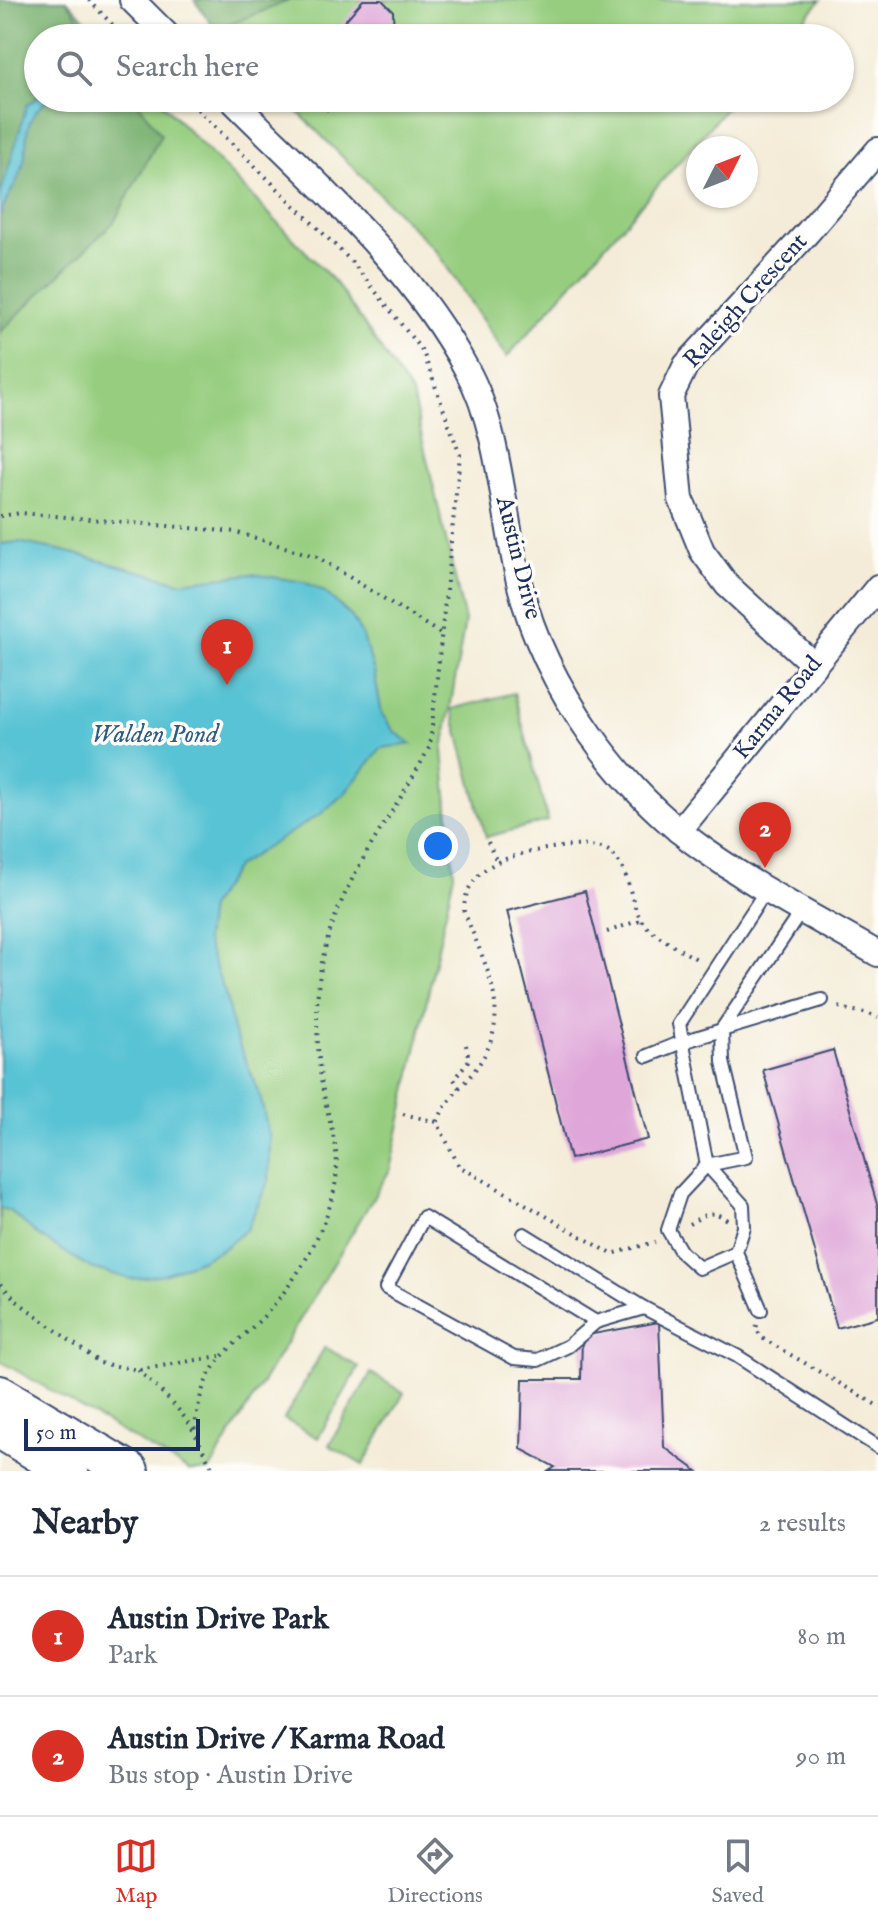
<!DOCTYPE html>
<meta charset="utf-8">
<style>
:root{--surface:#fff;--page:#f6f6f7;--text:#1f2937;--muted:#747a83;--line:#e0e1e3;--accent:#d93025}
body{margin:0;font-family:"IM FELL English",serif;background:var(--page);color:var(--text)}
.compass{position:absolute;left:686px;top:136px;width:72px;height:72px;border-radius:50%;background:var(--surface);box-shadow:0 2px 6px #0004;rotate:48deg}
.scale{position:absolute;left:24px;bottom:20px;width:176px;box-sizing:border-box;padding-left:8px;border:4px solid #1b2f5e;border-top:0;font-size:22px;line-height:28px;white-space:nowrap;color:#1b2f5e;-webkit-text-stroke:6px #fdfcf7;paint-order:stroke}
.you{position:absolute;left:438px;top:846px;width:28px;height:28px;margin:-20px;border:6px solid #fff;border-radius:50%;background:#1a73e8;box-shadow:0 0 0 12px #1a73e833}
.badge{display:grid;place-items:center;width:52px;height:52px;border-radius:50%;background:var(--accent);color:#fff;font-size:26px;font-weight:700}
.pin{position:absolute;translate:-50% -66px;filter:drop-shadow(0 2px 4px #0008)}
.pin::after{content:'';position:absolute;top:42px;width:28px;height:24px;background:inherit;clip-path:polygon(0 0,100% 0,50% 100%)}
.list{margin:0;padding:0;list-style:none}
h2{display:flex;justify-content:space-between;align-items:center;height:104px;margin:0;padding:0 32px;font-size:34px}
h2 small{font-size:26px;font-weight:400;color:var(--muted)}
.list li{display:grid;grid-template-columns:52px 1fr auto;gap:24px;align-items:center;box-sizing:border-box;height:120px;padding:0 32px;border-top:2px solid var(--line)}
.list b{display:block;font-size:30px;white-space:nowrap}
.list p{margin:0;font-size:26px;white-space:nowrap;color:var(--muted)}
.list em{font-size:26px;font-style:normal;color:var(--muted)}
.icon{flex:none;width:44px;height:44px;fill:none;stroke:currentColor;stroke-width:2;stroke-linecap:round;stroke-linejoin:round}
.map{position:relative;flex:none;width:878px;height:1471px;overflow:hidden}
.search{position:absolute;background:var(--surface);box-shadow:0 2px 6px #0004;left:24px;right:24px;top:24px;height:88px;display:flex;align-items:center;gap:20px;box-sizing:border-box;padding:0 28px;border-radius:44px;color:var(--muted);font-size:30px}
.sheet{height:344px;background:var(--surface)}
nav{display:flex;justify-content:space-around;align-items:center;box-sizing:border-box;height:112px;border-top:2px solid var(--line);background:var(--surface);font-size:22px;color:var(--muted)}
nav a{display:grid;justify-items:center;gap:4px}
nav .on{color:var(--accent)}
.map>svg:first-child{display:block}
.green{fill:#96cd7f;stroke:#587e6e;stroke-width:2}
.forest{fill:#78b06e;stroke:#4a7066;stroke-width:2}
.water{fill:#58c3d4;stroke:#3a7999;stroke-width:2}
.building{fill:#dfa7d9}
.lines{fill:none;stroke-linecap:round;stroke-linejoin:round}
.service-casing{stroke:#3c4b70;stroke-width:16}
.minor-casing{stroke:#3c4b70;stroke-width:28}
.primary-casing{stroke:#3c4b70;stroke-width:42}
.path{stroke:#3c4b70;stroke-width:4;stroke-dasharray:2 6;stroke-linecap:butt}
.service{stroke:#fff;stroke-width:12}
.minor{stroke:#fff;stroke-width:24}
.primary{stroke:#fff;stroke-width:38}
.labels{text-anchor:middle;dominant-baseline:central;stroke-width:7;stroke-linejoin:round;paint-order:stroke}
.street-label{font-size:24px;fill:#1b2f5e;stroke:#fdfcf7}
.water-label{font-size:26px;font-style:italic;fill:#2d5b81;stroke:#fdfcf7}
</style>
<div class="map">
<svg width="878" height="1471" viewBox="0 0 878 1471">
<rect width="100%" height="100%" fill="#fdfcf7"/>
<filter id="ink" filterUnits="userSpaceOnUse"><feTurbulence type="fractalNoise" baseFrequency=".0125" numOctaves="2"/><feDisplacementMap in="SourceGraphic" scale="16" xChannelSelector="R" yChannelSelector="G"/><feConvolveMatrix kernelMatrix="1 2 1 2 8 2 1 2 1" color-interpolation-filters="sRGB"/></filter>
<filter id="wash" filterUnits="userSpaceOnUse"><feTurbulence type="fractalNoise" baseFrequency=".006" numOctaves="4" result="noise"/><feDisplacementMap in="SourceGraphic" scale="32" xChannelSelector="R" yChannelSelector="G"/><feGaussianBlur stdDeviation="1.8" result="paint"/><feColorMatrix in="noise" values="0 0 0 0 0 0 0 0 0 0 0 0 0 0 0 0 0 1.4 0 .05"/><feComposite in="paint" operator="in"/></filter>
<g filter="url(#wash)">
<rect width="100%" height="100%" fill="#f4ecd8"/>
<g class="green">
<polygon points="0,0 67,0 102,38 38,38 38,98 157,98 335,282 412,395 465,621 443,750 454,874 390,1170 209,1471 189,1471 0,1361"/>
<polygon points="290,0 821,0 788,38 224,38 216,30"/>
<polygon points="284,98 735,98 507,357 436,251"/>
<polygon points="514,693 548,821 486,837 452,709"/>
<polygon points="325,1347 359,1367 318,1438 284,1419"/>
<polygon points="371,1373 404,1393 363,1465 329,1445"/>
</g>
<g class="forest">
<polygon points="0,0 66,0 93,38 38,38 38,98 135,98 161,135 114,222 0,332"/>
<polygon points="194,0 290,0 216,30"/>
</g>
<g class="water">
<path d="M 38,97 L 50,98 C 15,124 33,142 21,171 C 15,188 4,200 0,217 L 0,196 L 27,105 Z"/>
<polygon points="18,542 64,551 180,582 252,574 305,582 325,592 352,617 363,637 374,671 382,714 394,731 412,744 381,748 346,792 322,813 237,866 209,908 205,940 226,996 233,1030 260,1096 270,1139 269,1180 247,1229 223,1249 200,1260 164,1274 131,1279 91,1268 39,1236 10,1211 0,1208 0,544"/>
</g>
<g id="blocks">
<g class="building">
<polygon points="363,0 382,0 393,11 394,33 390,38 330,38"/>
<polygon points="314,98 337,98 327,110"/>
<polygon points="585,891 648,1139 570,1159 507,911"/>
<polygon points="833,1050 878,1208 878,1317 837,1328 763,1070"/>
<polygon points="659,1322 664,1447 697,1471 549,1471 555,1467 521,1449 523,1379 581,1379 582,1336"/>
</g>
</g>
</g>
<g filter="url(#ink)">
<use href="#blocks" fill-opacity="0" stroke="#3c4b70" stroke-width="2"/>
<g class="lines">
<g class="service-casing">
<g id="service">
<polyline points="647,1056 682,1042 822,1000"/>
<polyline points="524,1234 644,1308 737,1356 878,1447"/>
<polyline points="736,1252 699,1268 681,1252 668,1230 680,1194 707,1165 746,1157 723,1062 722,1029 802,910"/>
<polyline points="761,1310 736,1252 744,1227 743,1205 707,1165 679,1024 767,889"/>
<polyline points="596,1322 568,1346 538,1360 514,1358 386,1288 424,1217 596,1322 644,1308"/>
</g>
</g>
<g class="minor-casing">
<g id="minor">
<polyline points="132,0 170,38"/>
<path d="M 230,98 C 314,182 410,263 467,370 C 501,432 503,517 520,586 C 545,687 622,793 707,852 C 761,890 821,921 878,954"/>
<polyline points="813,664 727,585 702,551 681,499 671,396 686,365 808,232 878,150"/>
<polyline points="679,831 878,587"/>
</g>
</g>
<g class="primary-casing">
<g id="primary">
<polyline points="0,1395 129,1471"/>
<polyline points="0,1429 69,1471"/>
</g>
</g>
<g class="path">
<polyline points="89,0 125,38"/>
<path d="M 186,98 L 353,263 L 423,352 L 460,455 L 430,746 C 390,823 333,886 320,974 C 315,1005 317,1040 320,1071 C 327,1131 351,1156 325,1219 C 311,1255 290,1288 264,1316 C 245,1336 219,1353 207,1379 C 199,1395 197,1414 194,1432"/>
<polyline points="0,516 21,513 236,532 317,557 441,634"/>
<polyline points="488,842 497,862"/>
<polyline points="607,932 640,920"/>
<path d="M 839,1007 C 852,1012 866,1011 878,1018"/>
<polyline points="466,1045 469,1060 454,1079 459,1088 444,1108 437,1122 459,1166 612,1254 655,1242"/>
<path d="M 459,1088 C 521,1026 491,980 464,911 C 464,889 477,872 496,863 C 516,852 592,837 610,852 C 631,870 628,897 640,918 C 648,933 685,952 700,961"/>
<polyline points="403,1114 437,1122"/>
<path d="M 689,1224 C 705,1215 711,1208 727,1220"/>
<polyline points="0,1284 18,1302 100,1363 138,1370 220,1356"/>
<polyline points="757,1325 756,1329 762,1338 878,1406"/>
<path d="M 138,1370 C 157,1388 181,1408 194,1432 C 201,1445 206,1458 215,1471"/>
</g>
<use href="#service" class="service"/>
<use href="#minor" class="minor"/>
<use href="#primary" class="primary"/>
</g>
</g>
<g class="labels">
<g class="street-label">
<text transform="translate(746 301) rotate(-48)">Raleigh Crescent</text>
<text transform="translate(518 558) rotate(76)">Austin Drive</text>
<text transform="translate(778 708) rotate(-51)">Karma Road</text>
</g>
<g class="water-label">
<text x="155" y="734">Walden Pond</text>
</g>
</g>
</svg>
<svg class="compass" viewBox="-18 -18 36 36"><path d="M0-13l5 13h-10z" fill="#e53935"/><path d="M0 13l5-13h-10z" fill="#747a83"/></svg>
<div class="scale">50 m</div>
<div class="you"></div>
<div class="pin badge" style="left:227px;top:685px">1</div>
<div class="pin badge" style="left:765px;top:868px">2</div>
<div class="search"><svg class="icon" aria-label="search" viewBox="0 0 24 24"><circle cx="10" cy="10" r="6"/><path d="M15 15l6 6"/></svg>Search here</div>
</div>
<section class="sheet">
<h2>Nearby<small>2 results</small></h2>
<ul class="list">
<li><span class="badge">1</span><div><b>Austin Drive Park</b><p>Park</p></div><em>80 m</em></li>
<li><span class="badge">2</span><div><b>Austin Drive / Karma Road</b><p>Bus stop · Austin Drive</p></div><em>90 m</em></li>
</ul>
</section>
<nav>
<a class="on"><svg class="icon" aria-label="map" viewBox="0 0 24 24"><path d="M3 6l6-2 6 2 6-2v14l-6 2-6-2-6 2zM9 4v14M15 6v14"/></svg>Map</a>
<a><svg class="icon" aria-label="directions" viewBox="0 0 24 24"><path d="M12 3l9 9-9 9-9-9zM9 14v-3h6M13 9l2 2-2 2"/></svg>Directions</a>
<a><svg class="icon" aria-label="saved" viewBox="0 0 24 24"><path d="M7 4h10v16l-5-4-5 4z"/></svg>Saved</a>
</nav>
